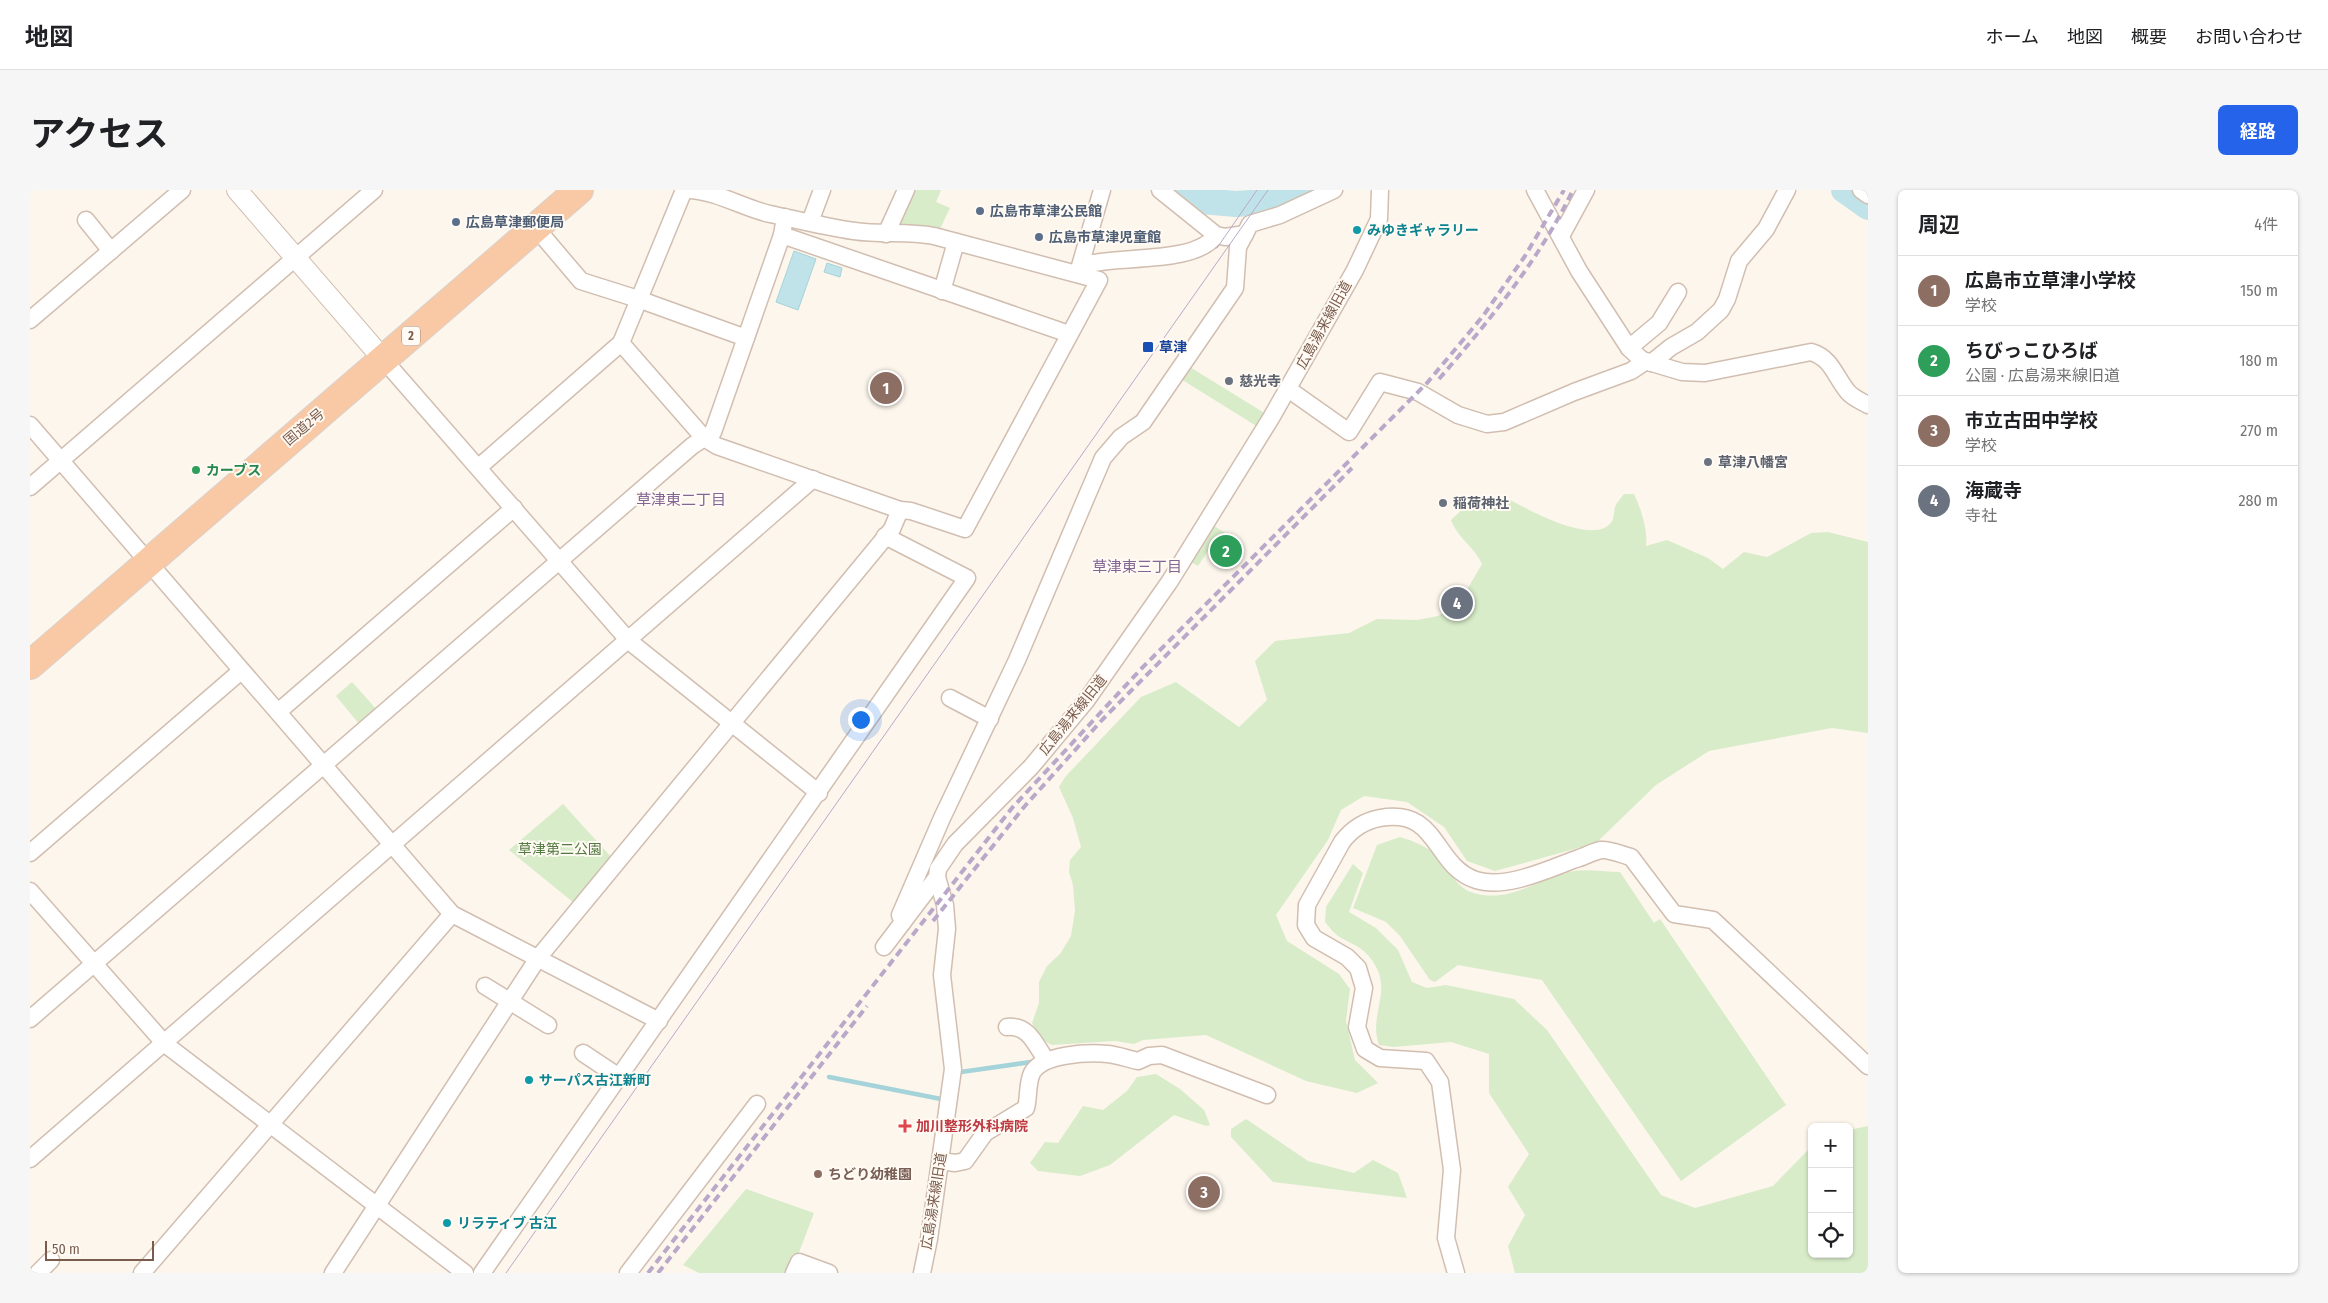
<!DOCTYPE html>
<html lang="ja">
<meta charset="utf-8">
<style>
:root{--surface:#fff;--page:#f6f6f6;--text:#202124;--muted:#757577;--line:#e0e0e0;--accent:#2563eb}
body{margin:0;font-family:"Fira Sans Condensed","Noto Sans JP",sans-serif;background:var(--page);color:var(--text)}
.controls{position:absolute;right:15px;bottom:15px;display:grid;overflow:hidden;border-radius:8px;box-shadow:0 1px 4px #0004}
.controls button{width:45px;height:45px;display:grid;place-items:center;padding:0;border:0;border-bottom:1px solid var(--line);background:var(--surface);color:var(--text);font:25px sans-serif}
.scale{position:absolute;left:15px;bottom:12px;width:109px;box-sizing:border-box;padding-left:5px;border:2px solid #7a5c4d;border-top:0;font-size:14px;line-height:18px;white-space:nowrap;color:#7a5c4d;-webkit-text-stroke:4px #fffaf3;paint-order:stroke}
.you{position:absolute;left:830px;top:529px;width:18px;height:18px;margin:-12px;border:4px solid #fff;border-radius:50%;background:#1a73e8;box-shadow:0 0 0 8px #1a73e833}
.badge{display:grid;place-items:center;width:32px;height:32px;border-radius:50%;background:var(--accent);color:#fff;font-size:16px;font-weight:700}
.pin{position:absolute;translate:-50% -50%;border:2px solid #fff;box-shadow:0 1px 5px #0006}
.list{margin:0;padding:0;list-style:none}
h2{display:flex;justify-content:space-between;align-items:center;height:65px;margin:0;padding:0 20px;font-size:21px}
h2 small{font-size:16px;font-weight:400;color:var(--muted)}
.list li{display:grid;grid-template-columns:32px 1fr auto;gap:15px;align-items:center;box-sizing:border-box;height:70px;padding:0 20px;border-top:1px solid var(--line)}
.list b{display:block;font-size:19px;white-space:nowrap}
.list p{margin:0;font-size:16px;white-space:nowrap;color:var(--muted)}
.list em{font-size:16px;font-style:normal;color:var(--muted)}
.icon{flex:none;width:28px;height:28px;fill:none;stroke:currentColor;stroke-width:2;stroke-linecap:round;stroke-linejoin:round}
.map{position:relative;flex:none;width:1838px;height:1083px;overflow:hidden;border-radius:8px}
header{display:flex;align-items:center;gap:30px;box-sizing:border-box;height:70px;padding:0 25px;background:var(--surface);border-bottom:1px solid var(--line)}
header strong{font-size:24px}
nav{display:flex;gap:28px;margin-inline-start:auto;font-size:18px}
.intro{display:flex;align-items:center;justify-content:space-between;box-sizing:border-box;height:120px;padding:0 30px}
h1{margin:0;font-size:35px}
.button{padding:12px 22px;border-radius:8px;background:var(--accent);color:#fff;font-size:18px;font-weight:700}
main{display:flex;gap:30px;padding:0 30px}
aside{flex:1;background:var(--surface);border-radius:8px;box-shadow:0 1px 4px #0004}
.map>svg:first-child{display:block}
.green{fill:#d8ecc9}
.water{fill:#bfe3e8;stroke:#a5d3da}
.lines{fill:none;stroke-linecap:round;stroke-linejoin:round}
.stream{stroke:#a5d3da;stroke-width:4.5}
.river{stroke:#bfe3e8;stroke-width:26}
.minor-casing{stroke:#d1beb0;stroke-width:19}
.tertiary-casing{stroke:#d1beb0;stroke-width:22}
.trunk-casing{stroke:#dad1cd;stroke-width:30}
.minor{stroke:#fff;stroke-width:16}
.tertiary{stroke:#fff;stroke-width:20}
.trunk{stroke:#f9c8a4;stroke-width:28}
.tram{stroke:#b9a8c9;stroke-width:1}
.rail{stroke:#b9a8c9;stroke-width:4;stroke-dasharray:8 5;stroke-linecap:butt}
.service-dot{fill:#5c6f8a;stroke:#fffaf3;stroke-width:2}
.culture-dot{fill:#0f9aa8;stroke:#fffaf3;stroke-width:2}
.transit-dot{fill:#1a4fb4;stroke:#fffaf3;stroke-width:2}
.worship-dot{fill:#6b7280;stroke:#fffaf3;stroke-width:2}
.leisure-dot{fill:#2e9e5b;stroke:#fffaf3;stroke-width:2}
.health-dot{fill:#e0444e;stroke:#fffaf3;stroke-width:2}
.education-dot{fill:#8d6e63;stroke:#fffaf3;stroke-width:2}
.labels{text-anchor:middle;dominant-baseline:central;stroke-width:4;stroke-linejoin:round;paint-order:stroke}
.shield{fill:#fffaf3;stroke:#a28b7f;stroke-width:1}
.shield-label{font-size:12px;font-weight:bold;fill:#7a5c4d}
.service-label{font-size:14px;font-weight:bold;fill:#4e5e75;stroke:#fffaf3;text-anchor:start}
.culture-label{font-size:14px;font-weight:bold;fill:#0d838f;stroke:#fffaf3;text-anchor:start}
.street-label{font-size:14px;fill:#7a5c4d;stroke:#fffaf3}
.transit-label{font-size:14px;font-weight:bold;fill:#164399;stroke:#fffaf3;text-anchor:start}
.worship-label{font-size:14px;font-weight:bold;fill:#5b616d;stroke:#fffaf3;text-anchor:start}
.leisure-label{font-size:14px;font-weight:bold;fill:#27864d;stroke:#fffaf3;text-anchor:start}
.park-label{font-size:14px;fill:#537a41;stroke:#fffaf3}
.health-label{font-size:14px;font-weight:bold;fill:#be3a42;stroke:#fffaf3;text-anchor:start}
.education-label{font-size:14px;font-weight:bold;fill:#785e54;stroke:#fffaf3;text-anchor:start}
.neighbourhood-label{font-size:15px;fill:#846695;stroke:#fffaf3}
</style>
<header>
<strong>地図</strong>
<nav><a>ホーム</a><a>地図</a><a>概要</a><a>お問い合わせ</a></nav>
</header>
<div class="intro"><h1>アクセス</h1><a class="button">経路</a></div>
<main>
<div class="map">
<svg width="1838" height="1083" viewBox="0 0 1838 1083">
<rect width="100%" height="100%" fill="#fdf6ec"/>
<g class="green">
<polygon points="881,0 911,0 906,12 920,18 909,41 864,36"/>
<polygon points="1155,174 1236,224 1228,237 1146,186"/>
<path d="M 1594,304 L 1604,304 C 1611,319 1618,340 1616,356 L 1637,350 L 1678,368 L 1693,379 L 1714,362 L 1737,367 L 1781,343 L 1798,342 L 1838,352 L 1838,543 L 1802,538 L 1679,561 L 1626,595 L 1566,653 L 1465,681 L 1437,671 L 1414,637 L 1377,612 L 1334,606 L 1311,620 L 1298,650 L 1246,725 L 1257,751 L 1309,784 L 1320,799 L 1316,831 L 1325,870 L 1348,893 L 1327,903 L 1276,891 L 1176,845 L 1113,850 L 1104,854 L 1085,851 L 1022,855 L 1010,849 L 1002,833 L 1009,813 L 1009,792 L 1017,776 L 1030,764 L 1041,746 L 1045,721 L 1043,695 L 1039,682 L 1040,670 L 1051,657 L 1043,628 L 1029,597 L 1035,587 L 1111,507 L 1146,492 L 1209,537 L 1237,510 L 1225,471 L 1245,451 L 1319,443 L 1347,429 L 1387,430 L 1408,426 L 1428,415 L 1452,374 C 1444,356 1428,349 1421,330 L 1436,316 L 1443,318 L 1444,316 L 1477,308 C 1498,320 1553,350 1576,337 C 1585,332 1583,325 1585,317 C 1587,312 1591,308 1594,304 Z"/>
<polygon points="1184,336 1208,351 1199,367 1181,356 1168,376 1161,372"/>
<polygon points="322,492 347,520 330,535 306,506"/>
<polygon points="533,614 582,668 544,713 479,660"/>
<path d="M 1370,647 C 1383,651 1394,655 1405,664 C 1420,676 1424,698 1444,703 C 1480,714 1510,687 1544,681 C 1558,679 1575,682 1590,682 L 1624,733 L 1630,729 L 1756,915 L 1651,991 L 1512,790 L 1428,775 L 1405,792 L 1400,790 L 1370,746 L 1356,732 L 1323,718 L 1347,655 Z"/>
<path d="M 1323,674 L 1333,683 L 1319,722 L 1346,738 L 1368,760 L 1382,792 L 1397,798 L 1416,795 L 1484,809 L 1517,840 L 1631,1005 L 1665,1018 L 1743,996 L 1782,956 L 1782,1064 L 1819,1064 L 1819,940 L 1838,936 L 1838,1083 L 1485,1083 L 1478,1056 L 1495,1025 L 1478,997 L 1499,964 L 1459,903 L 1459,864 L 1421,852 L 1364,857 L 1349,855 C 1337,821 1368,799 1337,764 C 1330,756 1317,752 1308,746 C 1303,742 1299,737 1295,732 L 1296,717 Z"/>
<polygon points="1126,884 1150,899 1174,920 1180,935 1176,936 1144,925 1080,975 1050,986 1008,981 1000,973 1015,952 1028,953 1053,916 1073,920 1097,901 1107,887"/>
<polygon points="1216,929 1278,971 1324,983 1343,970 1368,983 1377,1008 1243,992 1201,947 1201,939"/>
<polygon points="716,999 784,1023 768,1065 763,1064 757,1083 669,1083 653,1075"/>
</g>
<g class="water">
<polygon points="1137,0 1184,0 1209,6 1248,11 1197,22 1167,23"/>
<polygon points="764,61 786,69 768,120 746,112"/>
<polygon points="797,73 812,78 810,87 794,82"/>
</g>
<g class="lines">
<g class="stream">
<polyline points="931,882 1001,872"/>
<polyline points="799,887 911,909"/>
</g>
<g class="river">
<polyline points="1157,0 1171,11 1206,14 1248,11 1272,0"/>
<polyline points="1814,0 1838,17"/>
</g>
<g class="minor-casing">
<g id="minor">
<path d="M 1072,0 L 1048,83 C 1053,79 1058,74 1064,73 C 1096,66 1167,73 1186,45"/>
<polyline points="1130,0 1186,45 1195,47 1215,44 1220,34 1250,25 1304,0"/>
<path d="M 1505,0 L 1549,81 L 1599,158 L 1612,170 L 1652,182 L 1675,183 L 1781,162 C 1802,168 1805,187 1818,202 C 1823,208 1831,211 1838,215"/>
<polyline points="1831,0 1838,5"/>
<polyline points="56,30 81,61"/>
<polyline points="780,32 792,0"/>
<polyline points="506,38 551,91 608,109 716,148"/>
<polyline points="856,44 876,0"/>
<polyline points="752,45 1039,144"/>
<polyline points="1531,46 1556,0"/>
<polyline points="912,101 926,52"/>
<polyline points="0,130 152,0"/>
<path d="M 591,153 L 674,248 L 687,256 L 870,320 L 881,321 L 935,339 L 1069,90 L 904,46 C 877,41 851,45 824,41 C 796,37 768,30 740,24 C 713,18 689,2 660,0"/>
<polyline points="1599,158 1629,133 1648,102"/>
<polyline points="353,169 599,451 789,603"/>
<polyline points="1621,173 1641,157 1667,142 1691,120 1697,109 1709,71 1736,39 1757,0"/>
<polyline points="1258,199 1319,242 1350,192 1388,202 1428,225 1457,234 1474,232 1544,202 1601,181 1616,171"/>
<polyline points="0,235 422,724 629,831"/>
<polyline points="449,277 591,153 654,0"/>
<polyline points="0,297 344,0"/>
<polyline points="920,508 960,529"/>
<polyline points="248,522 484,318"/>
<polyline points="0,663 211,481"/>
<polyline points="0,701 135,854 435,1083"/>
<polyline points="873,732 870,725 912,628 987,470 1073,268 1091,247 1113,232 1205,98 1208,57 1215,44"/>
<polyline points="854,757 907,687"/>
<polyline points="455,796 518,835"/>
<polyline points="0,829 662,256 683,242 752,45 755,27"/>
<path d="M 977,837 C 999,835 1005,854 1016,870"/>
<polyline points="553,863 589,887"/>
<polyline points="0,969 783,289"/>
<path d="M 911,971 L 925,973 L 935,971 L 955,943 L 996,918 C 999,907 997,893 1002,883 C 1012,864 1058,862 1078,864 C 1088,865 1098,869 1108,871 L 1119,866 L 1132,865 L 1237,905"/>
<polyline points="8,1083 21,1070"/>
<polyline points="112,1083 422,724"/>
<polyline points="303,1083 508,768 862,339 870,320"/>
<polyline points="452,1083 937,388 855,346"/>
<polyline points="598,1083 727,914"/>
<polyline points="764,1083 769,1072 799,1083"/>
<polyline points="892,1083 899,1049 923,879 912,785 917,739 915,715 907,687 908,679 925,654 1001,577 1056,511 1140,391 1241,228 1325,80 1349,29 1350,0"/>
<path d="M 1426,1083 L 1416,1048 L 1422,980 L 1410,892 L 1396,871 L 1350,868 L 1335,859 L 1327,837 L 1334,798 L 1328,778 L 1317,767 L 1284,748 L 1276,735 L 1277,715 L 1312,652 C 1321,640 1334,631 1350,628 C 1409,617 1403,676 1446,690 C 1477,700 1520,678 1549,668 C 1556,666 1564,661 1571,660 C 1580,659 1592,665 1601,667 L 1644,724 L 1683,730 L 1838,876"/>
</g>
</g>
<g class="tertiary-casing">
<polyline id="tertiary" points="207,0 353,169"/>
</g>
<g class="trunk-casing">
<polyline id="trunk" points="0,475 549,0"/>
</g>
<use href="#minor" class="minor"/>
<use href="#tertiary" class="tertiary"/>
<use href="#trunk" class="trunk"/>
<g class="tram">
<polyline points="1187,58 1227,0"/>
<polyline points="476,1083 1238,0"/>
</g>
<g class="rail">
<path d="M 1409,189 C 1460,130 1509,70 1543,0"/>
<polyline points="903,731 994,617 1072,530 1322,278"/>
<polyline points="618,1083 982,618 1111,479 1397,193 1453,126 1495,66 1534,0"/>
<polyline points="628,1083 837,816"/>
</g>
</g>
<g class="service-dot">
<circle cx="950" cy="21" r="5"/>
<circle cx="426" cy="32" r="5"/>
<circle cx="1009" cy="47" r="5"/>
</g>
<g class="culture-dot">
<circle cx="1327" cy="40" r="5"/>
<circle cx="499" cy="890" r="5"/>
<circle cx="417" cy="1033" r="5"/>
</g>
<rect class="transit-dot" x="1112" y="151" width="12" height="12" rx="2.5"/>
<g class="worship-dot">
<circle cx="1199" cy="191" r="5"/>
<circle cx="1678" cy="272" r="5"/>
<circle cx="1413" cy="313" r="5"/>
</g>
<circle class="leisure-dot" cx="166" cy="280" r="5"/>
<path class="health-dot" d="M872.5 928.5h5v5h5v5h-5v5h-5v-5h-5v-5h5z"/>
<circle class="education-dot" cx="788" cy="984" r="5"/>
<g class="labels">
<rect class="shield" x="372" y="136.5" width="18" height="19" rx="4"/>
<g class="shield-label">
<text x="381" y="146">2</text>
</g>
<g class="service-label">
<text x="960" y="21">広島市草津公民館</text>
<text x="436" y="32">広島草津郵便局</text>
<text x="1019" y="47">広島市草津児童館</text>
</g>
<g class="culture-label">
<text x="1337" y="40">みゆきギャラリー</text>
<text x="509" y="890">サーパス古江新町</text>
<text x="427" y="1033">リラティブ 古江</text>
</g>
<g class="street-label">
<text transform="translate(1294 135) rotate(-61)">広島湯来線旧道</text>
<text transform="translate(274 237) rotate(-40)">国道2号</text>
<text transform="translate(1043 525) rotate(-51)">広島湯来線旧道</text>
<text transform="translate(904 1011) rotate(-81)">広島湯来線旧道</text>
</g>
<g class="transit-label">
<text x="1129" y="157">草津</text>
</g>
<g class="worship-label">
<text x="1209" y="191">慈光寺</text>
<text x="1688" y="272">草津八幡宮</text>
<text x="1423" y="313">稲荷神社</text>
</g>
<g class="leisure-label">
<text x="176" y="280">カーブス</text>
</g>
<g class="park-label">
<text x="530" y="659">草津第二公園</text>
</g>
<g class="health-label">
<text x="886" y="936">加川整形外科病院</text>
</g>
<g class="education-label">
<text x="798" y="984">ちどり幼稚園</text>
</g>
<g class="neighbourhood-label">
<text x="651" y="310">草津東二丁目</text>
<text x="1107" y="377">草津東三丁目</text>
</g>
</g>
</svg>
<div class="controls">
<button>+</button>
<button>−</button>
<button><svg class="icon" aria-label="locate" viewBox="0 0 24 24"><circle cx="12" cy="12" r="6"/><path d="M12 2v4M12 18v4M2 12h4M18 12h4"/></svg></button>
</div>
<div class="scale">50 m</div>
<div class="you"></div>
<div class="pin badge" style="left:856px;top:198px;background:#8d6e63">1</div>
<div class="pin badge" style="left:1196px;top:361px;background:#2e9e5b">2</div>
<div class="pin badge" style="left:1174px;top:1002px;background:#8d6e63">3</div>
<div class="pin badge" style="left:1427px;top:413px;background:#6b7280">4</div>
</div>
<aside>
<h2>周辺<small>4件</small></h2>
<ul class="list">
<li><span class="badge" style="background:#8d6e63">1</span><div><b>広島市立草津小学校</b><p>学校</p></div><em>150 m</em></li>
<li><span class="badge" style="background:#2e9e5b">2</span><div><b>ちびっこひろば</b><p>公園 · 広島湯来線旧道</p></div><em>180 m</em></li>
<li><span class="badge" style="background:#8d6e63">3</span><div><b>市立古田中学校</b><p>学校</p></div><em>270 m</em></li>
<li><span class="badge" style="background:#6b7280">4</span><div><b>海蔵寺</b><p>寺社</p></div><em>280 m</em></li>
</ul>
</aside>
</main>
